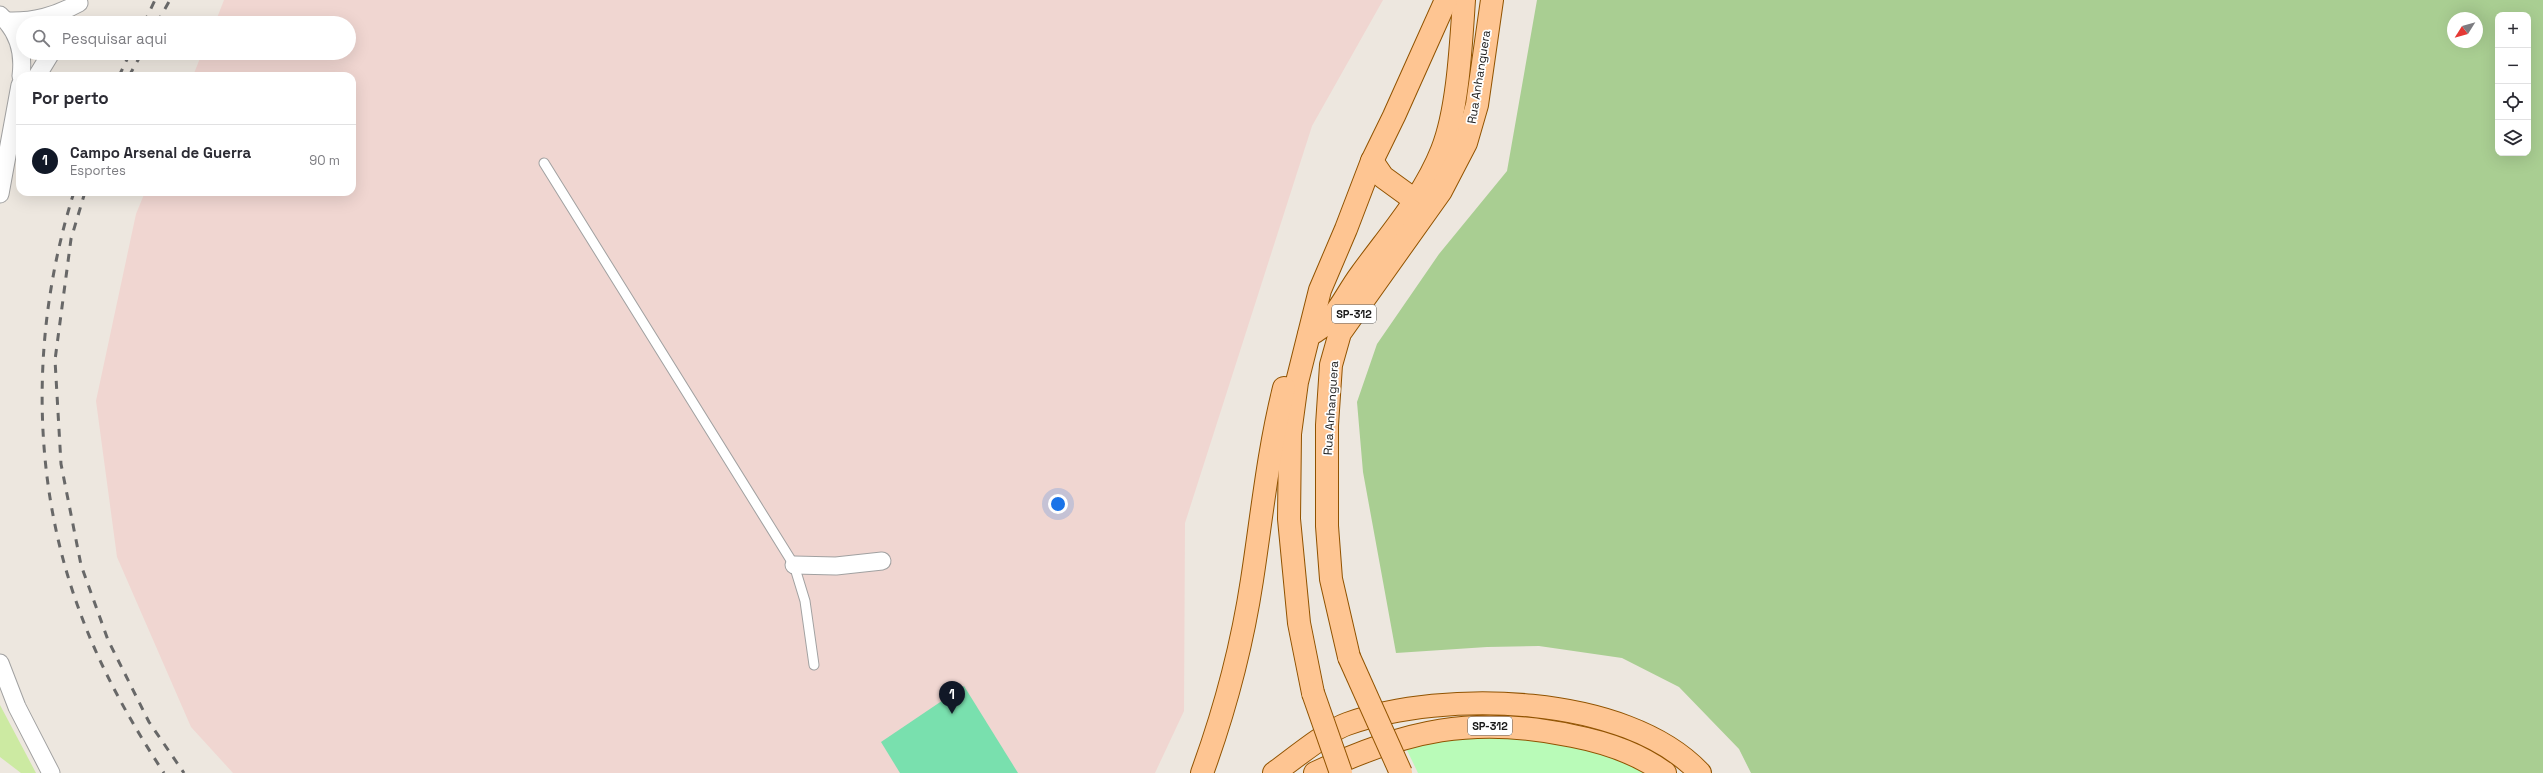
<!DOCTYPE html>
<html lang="pt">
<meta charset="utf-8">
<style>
:root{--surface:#fff;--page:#f2f2f3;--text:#2b2b33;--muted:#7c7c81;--line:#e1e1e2;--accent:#111827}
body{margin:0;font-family:"Space Grotesk",sans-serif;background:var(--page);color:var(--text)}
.controls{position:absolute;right:12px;top:12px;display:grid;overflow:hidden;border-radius:8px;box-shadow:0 4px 16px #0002}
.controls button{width:36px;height:36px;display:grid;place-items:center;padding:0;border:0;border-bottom:1px solid var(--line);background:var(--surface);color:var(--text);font:20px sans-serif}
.compass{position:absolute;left:2447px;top:12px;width:36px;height:36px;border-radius:50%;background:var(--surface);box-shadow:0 4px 16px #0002;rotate:233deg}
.you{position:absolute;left:1058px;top:504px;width:14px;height:14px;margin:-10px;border:3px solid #fff;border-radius:50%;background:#1a73e8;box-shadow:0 0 0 6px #1a73e833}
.badge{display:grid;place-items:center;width:26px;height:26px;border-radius:50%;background:var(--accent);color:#fff;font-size:13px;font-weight:700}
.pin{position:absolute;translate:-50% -33px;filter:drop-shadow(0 1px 2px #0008)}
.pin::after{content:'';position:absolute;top:21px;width:14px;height:12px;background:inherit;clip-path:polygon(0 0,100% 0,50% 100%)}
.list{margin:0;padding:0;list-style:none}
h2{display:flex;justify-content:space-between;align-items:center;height:52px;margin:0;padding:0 16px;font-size:17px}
h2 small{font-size:13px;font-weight:400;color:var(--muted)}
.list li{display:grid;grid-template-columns:26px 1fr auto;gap:12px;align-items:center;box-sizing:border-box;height:72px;padding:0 16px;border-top:1px solid var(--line)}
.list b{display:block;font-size:15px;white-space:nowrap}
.list p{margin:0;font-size:13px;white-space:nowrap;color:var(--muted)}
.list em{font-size:13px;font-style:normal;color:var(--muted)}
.icon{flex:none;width:22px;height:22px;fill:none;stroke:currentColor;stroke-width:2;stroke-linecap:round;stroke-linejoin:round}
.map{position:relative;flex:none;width:2543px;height:773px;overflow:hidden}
.search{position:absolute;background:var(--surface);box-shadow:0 4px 16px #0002;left:16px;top:16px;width:340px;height:44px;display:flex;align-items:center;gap:10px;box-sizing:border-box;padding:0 14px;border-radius:22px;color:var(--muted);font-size:15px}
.panel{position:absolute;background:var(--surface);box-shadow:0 4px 16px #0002;left:16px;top:72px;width:340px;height:124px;border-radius:12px}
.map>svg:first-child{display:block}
.military{fill:#f0d6d1}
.grass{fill:#cceaa2}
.forest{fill:#a9ce92;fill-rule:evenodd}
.park{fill:#b9fbb8}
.pitch{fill:#79e0ae}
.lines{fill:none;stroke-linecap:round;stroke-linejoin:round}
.lane-casing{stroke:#a1a1a1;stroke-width:11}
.street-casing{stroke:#a1a1a1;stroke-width:19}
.primary-casing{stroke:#915300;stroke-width:24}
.lane{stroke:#fff;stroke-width:9}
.street{stroke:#fff;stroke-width:17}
.primary{stroke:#fec592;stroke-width:22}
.rail{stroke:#686868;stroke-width:3;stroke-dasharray:8 8;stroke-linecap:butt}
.primary-bridge-casing{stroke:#915300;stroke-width:24;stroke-linecap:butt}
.primary-bridge{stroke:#fec592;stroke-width:22}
.labels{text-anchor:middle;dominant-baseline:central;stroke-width:3.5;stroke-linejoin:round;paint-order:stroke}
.shield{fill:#fff;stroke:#5f5f5f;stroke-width:1}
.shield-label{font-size:11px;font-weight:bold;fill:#1a1a1a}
.street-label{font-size:12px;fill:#1a1a1a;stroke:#fff}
</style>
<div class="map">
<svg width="2543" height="773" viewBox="0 0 2543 773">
<rect width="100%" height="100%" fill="#ede7df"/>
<polygon class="military" points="224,0 1383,0 1312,126 1185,523 1184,711 1155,773 233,773 191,727 117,557 96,401 136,214 145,192 352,192 352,76 193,76 202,53 349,53 349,23 215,23"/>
<polygon class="grass" points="0,705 36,773 21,773 0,757"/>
<path class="forest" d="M 1537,0 L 2543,0 L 2543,773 L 1751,773 L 1739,749 L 1679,687 L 1622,658 L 1539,646 L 1487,647 L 1396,653 L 1363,472 L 1357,402 L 1377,344 L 1439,254 L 1507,171 ZM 2498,15 L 2528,15 L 2528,153 L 2498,153 ZM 2453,18 L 2477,18 L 2477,42 L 2453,42 Z"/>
<polygon class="park" points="1475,732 1599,750 1647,773 1418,773 1405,746"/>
<polygon class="pitch" points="964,686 1018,773 900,773 881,742"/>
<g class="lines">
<g class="lane-casing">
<polyline id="lane" points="544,163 794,565 805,601 814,665"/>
</g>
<g class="street-casing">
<g id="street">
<path d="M 0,15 C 18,31 24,53 21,76"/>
<path d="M 7,21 C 34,22 55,16 79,3"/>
<polyline points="37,76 51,53"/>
<polyline points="0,194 20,85"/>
<polyline points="794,565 836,566 882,561"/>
<polyline points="0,663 17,707 51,773"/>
</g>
</g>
<g class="primary-casing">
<g id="primary">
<polyline points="1372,161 1383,177 1416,201 1429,197"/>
<path d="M 1309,335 C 1337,321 1343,298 1361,274 C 1390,234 1424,196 1442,150 C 1458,110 1461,44 1464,0"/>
<polyline points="1349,657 1331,579 1327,526 1327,425 1331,365 1340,333 1441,191 1466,143 1477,105 1492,0"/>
<polyline points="1313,693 1299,623 1289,519 1290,434 1297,382 1320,290 1346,229 1372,161 1394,116 1446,0"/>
<path d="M 1202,773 C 1225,710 1242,646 1252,580 C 1262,515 1268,452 1284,388"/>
<path d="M 1274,773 C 1292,760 1327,731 1347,724 C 1444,689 1626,694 1700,773"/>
<path d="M 1315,773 C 1405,730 1474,715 1573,736 C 1604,742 1639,754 1665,773"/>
</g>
</g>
<use href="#lane" class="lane"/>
<use href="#street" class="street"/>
<use href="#primary" class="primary"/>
<g class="rail">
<polyline points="144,23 155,0"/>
<polyline points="157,23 170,0"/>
<polyline points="119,76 130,53"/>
<polyline points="129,76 142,53"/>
<path d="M 74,192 C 32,325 30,472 77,604 C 98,664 129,720 164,773"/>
<polyline points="85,192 71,239 55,360 61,464 81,565 108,640 149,722 184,773"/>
</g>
<g class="primary-bridge-casing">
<g id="primary-bridge">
<polyline points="1349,657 1401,773"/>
<polyline points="1313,693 1341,773"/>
</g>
</g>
<use href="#primary-bridge" class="primary-bridge"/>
</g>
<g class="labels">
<g class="shield">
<rect x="1332" y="305" width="44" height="18" rx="3"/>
<rect x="1468" y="717" width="44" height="18" rx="3"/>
</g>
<g class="shield-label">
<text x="1354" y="314">SP-312</text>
<text x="1490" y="726">SP-312</text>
</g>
<g class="street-label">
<text transform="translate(1479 77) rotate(-81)">Rua Anhanguera</text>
<text transform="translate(1331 408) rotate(-86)">Rua Anhanguera</text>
</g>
</g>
</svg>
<div class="controls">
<button>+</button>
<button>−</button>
<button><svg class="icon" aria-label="locate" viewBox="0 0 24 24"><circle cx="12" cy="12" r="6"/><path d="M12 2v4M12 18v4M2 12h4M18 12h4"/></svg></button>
<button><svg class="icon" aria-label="layers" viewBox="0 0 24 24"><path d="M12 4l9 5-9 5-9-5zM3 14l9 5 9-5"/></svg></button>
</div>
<svg class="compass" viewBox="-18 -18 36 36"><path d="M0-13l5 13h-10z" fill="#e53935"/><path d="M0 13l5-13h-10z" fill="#7c7c81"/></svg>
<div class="you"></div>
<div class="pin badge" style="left:952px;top:714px">1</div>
<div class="search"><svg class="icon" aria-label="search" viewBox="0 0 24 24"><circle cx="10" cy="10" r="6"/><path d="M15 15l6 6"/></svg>Pesquisar aqui</div>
<section class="panel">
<h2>Por perto<small></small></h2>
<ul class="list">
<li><span class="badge">1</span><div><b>Campo Arsenal de Guerra</b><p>Esportes</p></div><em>90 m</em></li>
</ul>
</section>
</div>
